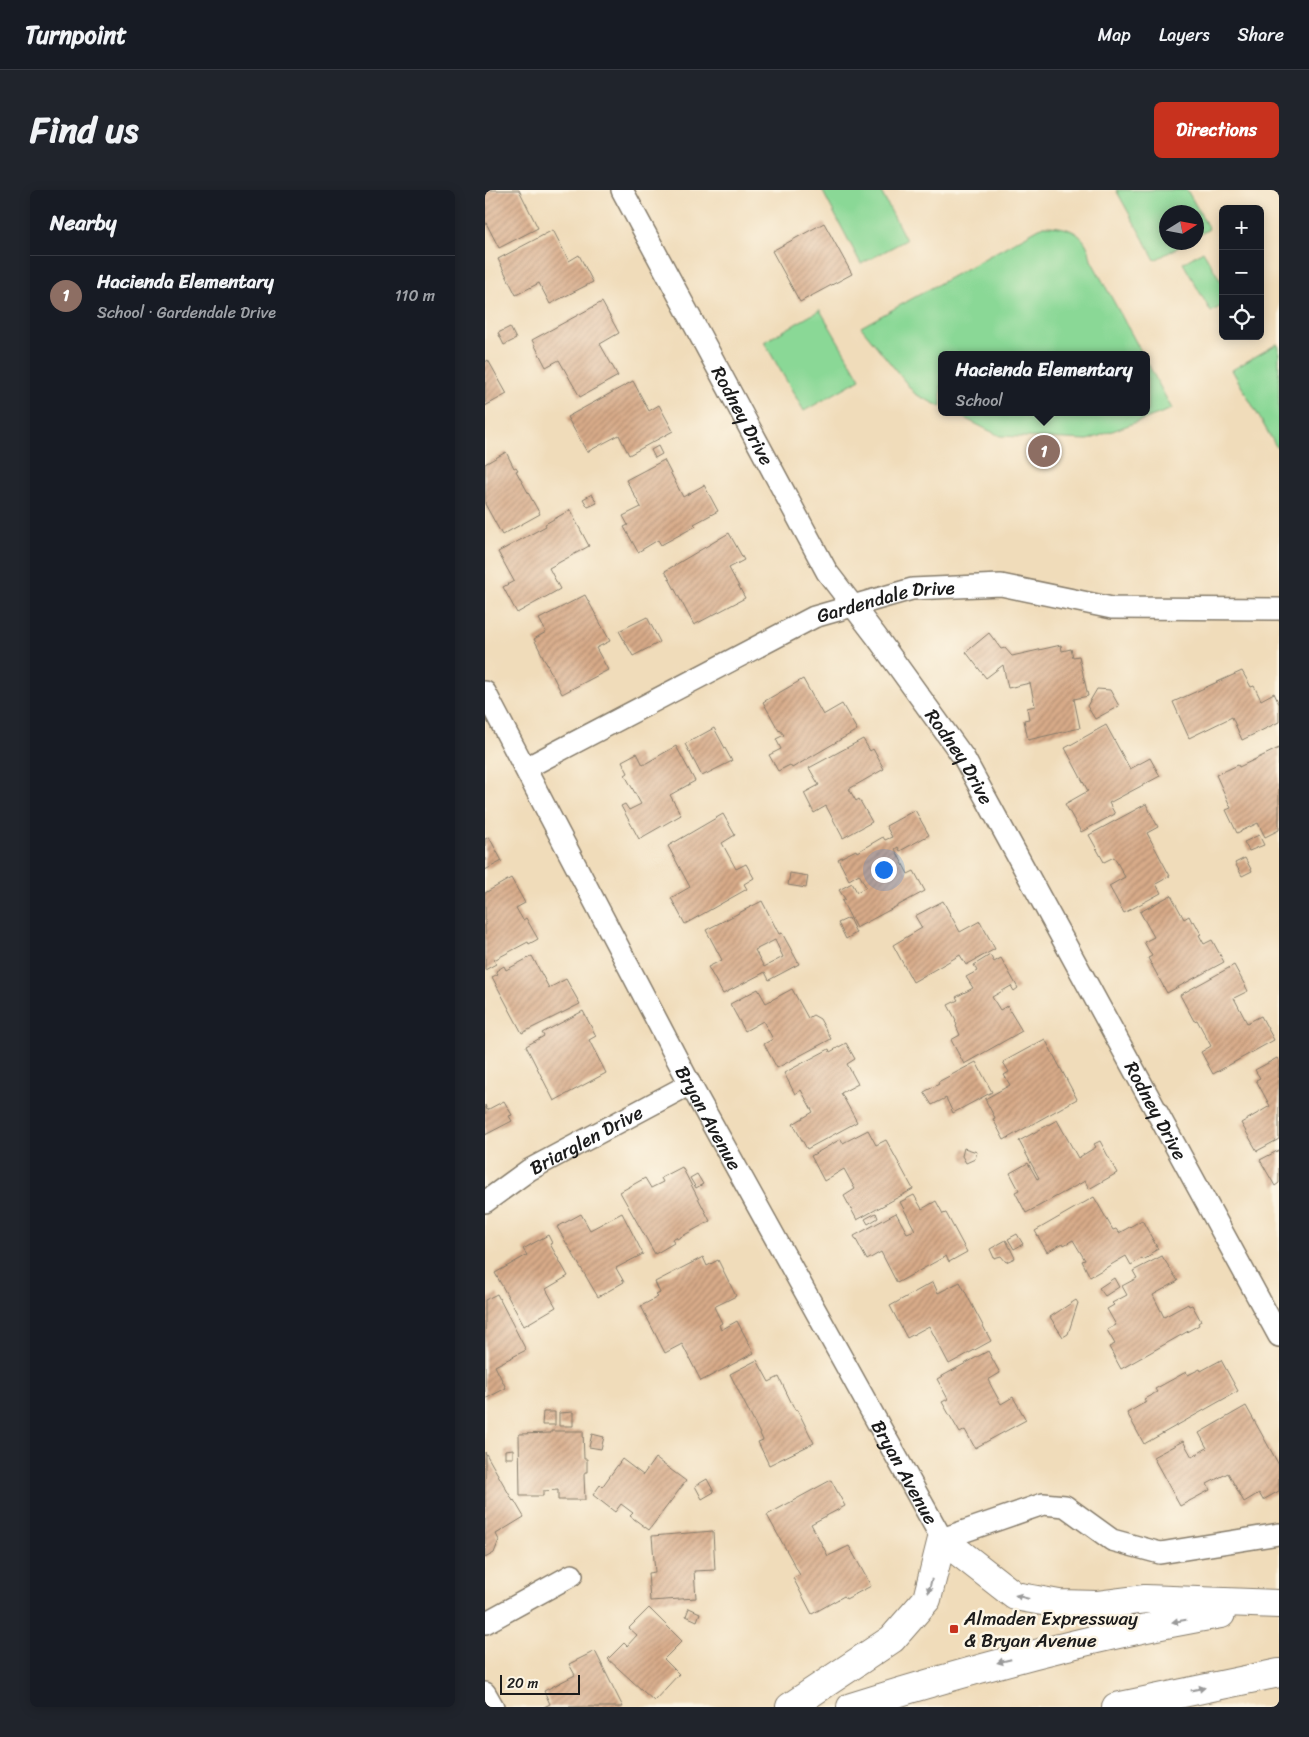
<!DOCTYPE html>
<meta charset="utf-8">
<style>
:root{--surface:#171b24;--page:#20242c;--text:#f1f3f6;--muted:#9ea1a6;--line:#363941;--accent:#c8321e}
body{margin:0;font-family:Sriracha,sans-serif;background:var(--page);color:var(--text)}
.controls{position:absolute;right:15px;top:15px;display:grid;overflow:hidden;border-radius:8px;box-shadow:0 2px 12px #0003}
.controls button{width:45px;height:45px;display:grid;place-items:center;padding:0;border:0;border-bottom:1px solid var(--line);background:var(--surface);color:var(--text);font:25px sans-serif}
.compass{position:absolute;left:674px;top:15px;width:45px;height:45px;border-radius:50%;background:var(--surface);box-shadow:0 2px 12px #0003;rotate:79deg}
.scale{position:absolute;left:15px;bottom:12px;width:80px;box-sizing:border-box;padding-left:5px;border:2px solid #1c1c1c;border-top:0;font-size:14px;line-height:18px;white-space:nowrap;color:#1c1c1c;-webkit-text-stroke:4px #fcf5e5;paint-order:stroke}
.you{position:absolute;left:398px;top:679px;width:18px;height:18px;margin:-12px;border:4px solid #fff;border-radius:50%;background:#1a73e8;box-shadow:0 0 0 8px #1a73e833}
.badge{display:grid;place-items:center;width:32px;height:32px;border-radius:50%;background:var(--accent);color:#fff;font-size:16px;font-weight:700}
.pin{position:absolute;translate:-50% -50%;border:2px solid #fff;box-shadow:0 1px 5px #0006}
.popup{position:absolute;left:453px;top:161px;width:212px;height:65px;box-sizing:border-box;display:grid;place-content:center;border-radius:8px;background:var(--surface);filter:drop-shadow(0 1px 4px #0005);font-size:16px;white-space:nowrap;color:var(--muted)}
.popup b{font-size:19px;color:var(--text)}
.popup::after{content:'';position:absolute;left:50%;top:100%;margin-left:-10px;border:10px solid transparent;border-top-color:var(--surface)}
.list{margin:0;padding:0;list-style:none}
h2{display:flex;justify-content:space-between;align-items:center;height:65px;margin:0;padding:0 20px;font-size:21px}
h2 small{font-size:16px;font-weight:400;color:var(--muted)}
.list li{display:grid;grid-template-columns:32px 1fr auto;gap:15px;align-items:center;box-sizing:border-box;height:80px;padding:0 20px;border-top:1px solid var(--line)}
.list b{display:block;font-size:19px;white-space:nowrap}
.list p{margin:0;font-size:16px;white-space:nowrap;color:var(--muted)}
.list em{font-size:16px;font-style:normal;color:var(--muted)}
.icon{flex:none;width:28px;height:28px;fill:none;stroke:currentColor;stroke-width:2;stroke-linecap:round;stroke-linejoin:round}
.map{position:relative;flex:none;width:794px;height:1517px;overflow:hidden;border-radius:8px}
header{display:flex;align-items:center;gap:30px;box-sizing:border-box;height:70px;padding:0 25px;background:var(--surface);border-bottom:1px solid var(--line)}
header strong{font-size:24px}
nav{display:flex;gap:28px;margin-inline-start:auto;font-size:18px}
.intro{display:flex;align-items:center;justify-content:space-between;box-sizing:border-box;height:120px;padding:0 30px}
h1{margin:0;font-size:35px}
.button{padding:12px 22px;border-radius:8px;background:var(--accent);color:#fff;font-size:18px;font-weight:700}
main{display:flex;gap:30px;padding:0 30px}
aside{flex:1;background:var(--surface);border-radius:8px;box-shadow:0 2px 12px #0003}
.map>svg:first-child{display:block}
.park{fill:#8ad896;stroke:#537a59}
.building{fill:url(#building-hatch);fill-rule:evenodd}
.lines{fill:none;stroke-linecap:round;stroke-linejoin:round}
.minor-casing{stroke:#867c6b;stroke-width:24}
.primary-casing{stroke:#867c6b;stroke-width:30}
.minor{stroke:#fff;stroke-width:21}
.primary{stroke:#fff;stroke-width:28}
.oneway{fill:#999}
.poi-dot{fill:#c8321e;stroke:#fcf5e5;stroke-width:2}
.labels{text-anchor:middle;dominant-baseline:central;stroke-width:5;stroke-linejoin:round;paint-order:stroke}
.street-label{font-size:19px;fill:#1c1c1c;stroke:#fcf5e5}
.poi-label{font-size:19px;fill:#1c1c1c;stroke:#fcf5e5;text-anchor:start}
</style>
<header>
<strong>Turnpoint</strong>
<nav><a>Map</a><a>Layers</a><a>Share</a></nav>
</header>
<div class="intro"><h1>Find us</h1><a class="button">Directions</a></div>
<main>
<aside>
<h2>Nearby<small></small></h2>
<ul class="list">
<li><span class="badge" style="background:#8d6e63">1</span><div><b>Hacienda Elementary</b><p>School · Gardendale Drive</p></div><em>110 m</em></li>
</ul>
</aside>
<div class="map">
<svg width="794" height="1517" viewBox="0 0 794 1517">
<defs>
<pattern id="building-hatch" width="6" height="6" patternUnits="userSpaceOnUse" patternTransform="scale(1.25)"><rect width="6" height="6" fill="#d8ab89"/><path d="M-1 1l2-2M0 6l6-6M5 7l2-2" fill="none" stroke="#ae8a6f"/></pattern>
</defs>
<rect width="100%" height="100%" fill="#fcf5e5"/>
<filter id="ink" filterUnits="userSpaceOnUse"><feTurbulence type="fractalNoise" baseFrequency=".02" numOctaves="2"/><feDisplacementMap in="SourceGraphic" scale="10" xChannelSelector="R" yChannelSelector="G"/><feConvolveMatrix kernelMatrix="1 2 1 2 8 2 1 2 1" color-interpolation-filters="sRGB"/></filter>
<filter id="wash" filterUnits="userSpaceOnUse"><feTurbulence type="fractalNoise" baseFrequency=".0096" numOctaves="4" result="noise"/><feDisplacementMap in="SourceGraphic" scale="20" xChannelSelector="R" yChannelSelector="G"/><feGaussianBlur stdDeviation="1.12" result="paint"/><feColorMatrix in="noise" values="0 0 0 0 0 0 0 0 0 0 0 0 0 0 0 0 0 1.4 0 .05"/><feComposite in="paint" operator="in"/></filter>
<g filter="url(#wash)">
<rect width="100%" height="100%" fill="#f0dcba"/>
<g class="park">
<polygon points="337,0 395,0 421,50 376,74"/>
<polygon points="631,0 702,0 724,39 712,46 712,22 682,22 682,52 701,53 670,70"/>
<path d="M 558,36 C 574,36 592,38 601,54 C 604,59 605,65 606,70 L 658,165 L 456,165 L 456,217 L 430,204 L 376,137 Z"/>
<polygon points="718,61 738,95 738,115 726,122 698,73"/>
<polygon points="335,120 375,189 319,221 279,152"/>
<polygon points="792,154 794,157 794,257 792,258 747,180"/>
<polygon points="662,172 687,219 603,250 515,246 467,222 662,222"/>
</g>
<g id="blocks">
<g class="building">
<polygon points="0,0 34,0 53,38 14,58 0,31"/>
<polygon points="339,33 367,84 315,112 287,61"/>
<polygon points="68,40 84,71 94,65 108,92 65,114 54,93 31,105 13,69"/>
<polygon points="117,112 134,143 115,154 133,186 95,207 74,170 61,177 47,150"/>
<polygon points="25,137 31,149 19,155 13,143"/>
<polygon points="3,170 22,204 0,216 0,172"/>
<polygon points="148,191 164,221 174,215 188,241 144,265 134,245 102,262 82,227"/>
<polygon points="173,256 177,264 170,268 166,260"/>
<polygon points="21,262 29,278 31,277 33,280 31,281 55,324 17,345 0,314 0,274"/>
<polygon points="179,270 198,307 219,295 233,321 209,334 211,336 176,355 173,350 153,362 139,337 143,335 138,326 156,317 141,290"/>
<polygon points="107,304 112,313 103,317 98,309"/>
<polygon points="85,320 104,356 64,378 75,399 32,423 18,397 29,391 13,362 61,336 60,334"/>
<polygon points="244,343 259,370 244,378 260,408 209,435 180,381"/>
<polygon points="100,405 125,451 111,458 123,480 77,504 49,449 61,442 54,429"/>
<polygon points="162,427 175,452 148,466 134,441"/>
<polygon points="504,443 516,459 520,458 527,466 576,455 577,461 586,459 588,467 594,466 603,506 589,509 595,538 543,550 539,530 544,529 542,518 550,516 545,493 523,498 518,475 501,488 481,462"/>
<polygon points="757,481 766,497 769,496 776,510 789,503 794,514 794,532 757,550 747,527 704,548 688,512"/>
<polygon points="318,489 338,525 357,514 372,540 307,578 305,575 293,581 284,565 296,559 291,549 299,545 295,540 294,541 278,512"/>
<polygon points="612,499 625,500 634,516 610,529 602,516"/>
<polygon points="621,535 645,579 665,568 675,586 624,613 630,624 596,642 580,614 603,601 580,558"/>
<polygon points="229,538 247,571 217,586 200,554"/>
<polygon points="378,549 385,561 388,559 399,579 364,599 371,611 374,609 387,632 358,648 341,616 329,623 319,603 334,595 324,578"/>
<polygon points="191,556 210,591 185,605 196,625 154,649 136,616 140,614 144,620 156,614 140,585 143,583 137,571 152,563 158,575"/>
<polygon points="794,558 794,640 780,647 773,633 752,643 741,620 746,618 731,585 753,575 754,577"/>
<polygon points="661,614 673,637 662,643 685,686 671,694 676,703 639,723 624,696 640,687 629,667 619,672 604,645"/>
<polygon points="430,620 444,645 415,661 413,657 410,659 423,684 429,681 440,701 371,738 357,711 360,709 354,700 367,693 372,702 381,697 374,684 364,690 353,669 371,660 372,662 398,647 400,650 407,647 401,636"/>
<polygon points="238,624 250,645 237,653 251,679 261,674 269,688 259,694 262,699 200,734 186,708 205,697 183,656"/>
<polygon points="774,645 779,655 764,661 759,652"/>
<polygon points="4,647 17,671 0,680 0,649"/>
<polygon points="760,668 767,681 757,686 750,673"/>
<polygon points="305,683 323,686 321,698 303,695"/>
<polygon points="26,688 40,713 31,718 38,730 41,728 53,749 44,754 43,752 9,770 11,774 0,780 0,703"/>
<polygon points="686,705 699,729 704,726 707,732 709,731 716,744 714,745 719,754 727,750 739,772 682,803 663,768 667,766 659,752 669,747 655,722"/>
<path d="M 277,711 L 294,744 L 297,743 L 314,774 L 284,790 L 280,782 L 238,804 L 223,777 L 237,770 L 221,740 ZM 290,750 L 298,767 L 279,777 L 270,760 Z"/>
<polygon points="458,711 475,742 495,731 510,759 481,775 475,765 428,792 408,755 437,738 430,726"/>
<polygon points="364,728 371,743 361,749 353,733"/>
<polygon points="505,765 509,772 516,768 533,798 529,801 526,796 507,807 515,820 522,816 537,841 479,874 466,850 475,845 471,836 472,835 470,831 471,830 463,815 473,810 471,807 488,798 481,787 492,781 489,775"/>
<polygon points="47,766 64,798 81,789 95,814 37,843 7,787 13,784 11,781 19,776 21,780"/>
<polygon points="749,775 763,801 749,808 762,833 776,826 789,850 728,884 716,862 726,856 712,830 709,831 695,805"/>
<polygon points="273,799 281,813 307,799 323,828 328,825 335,829 346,849 292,878 279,854 288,849 278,831 260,841 245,814"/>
<polygon points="98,821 111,846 104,850 121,883 69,911 41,856 59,846 57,843"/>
<polygon points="560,849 592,909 519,950 508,929 510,928 500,909 525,895 519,885 524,882 518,872"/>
<polygon points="361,853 370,869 362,874 373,894 356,903 372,932 322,959 308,934 328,922 316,900 310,904 299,883 344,859 345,862"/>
<polygon points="792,868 794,871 794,949 772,961 756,933 785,916 771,890 775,888 770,880"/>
<polygon points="491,872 507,902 468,923 461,908 447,915 439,902 454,894 453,892"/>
<polygon points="19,911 27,925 24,926 27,931 0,945 0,915 2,920"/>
<polygon points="572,930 593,968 611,957 609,954 615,951 632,983 604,999 600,991 541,1023 530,1002 534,1000 525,983 543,973 552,989 554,988 534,951"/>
<polygon points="383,940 391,955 401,950 428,999 372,1030 359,1006 370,999 359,979 339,991 326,966 356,949 358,953"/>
<polygon points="479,958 492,962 490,969 481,973 477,966"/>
<polygon points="794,960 794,993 790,996 775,970"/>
<polygon points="197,977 225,1031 192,1049 191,1047 187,1049 189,1053 170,1064 135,1002 160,988 166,998 178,992 176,988"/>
<polygon points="212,984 218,994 211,998 205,988"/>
<polygon points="429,1005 437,1019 451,1011 458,1024 461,1023 482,1062 464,1072 461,1066 412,1093 396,1062 382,1070 369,1046 411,1023 422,1043 430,1040 415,1012"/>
<polygon points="609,1007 628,1040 631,1039 634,1043 657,1030 673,1059 666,1063 667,1065 658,1070 657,1068 646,1075 641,1066 605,1087 597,1071 600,1070 588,1050 579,1055 578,1053 562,1062 550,1041"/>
<polygon points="137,1023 158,1064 131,1078 139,1092 113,1107 72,1037 96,1024 105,1040"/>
<polygon points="391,1023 393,1028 383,1034 380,1029"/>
<polygon points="532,1044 538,1054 529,1059 523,1049"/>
<polygon points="63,1045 67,1053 65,1054 83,1086 61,1099 71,1117 39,1136 10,1083 42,1065 38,1059"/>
<polygon points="521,1050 530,1068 521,1072 516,1066 509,1068 505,1059"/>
<polygon points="677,1066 693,1091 668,1105 679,1127 703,1114 704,1116 707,1115 716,1131 713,1133 714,1135 636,1179 624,1157 630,1154 622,1140 631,1135 622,1119 629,1115 627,1113 642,1105 637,1096 652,1088 648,1081"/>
<polygon points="218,1067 222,1076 233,1070 251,1106 229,1117 237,1133 234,1135 236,1140 252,1131 269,1163 216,1191 197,1154 180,1163 156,1116 173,1107 171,1105 175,1103 170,1092"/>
<polygon points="629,1088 634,1097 620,1106 614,1098"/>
<polygon points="448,1092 453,1103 475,1092 506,1151 464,1174 444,1136 422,1148 405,1116"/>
<polygon points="12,1104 41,1160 10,1176 21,1198 0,1209 0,1110"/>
<polygon points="591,1110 593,1113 583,1144 578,1147 565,1127"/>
<polygon points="503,1161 515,1183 503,1190 516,1214 528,1207 541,1230 490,1258 480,1240 475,1243 457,1212 463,1209 452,1189"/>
<polygon points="272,1170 284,1192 294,1187 310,1220 312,1219 329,1253 284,1275 273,1252 278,1250 245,1184"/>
<polygon points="736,1170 753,1201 659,1254 642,1223 661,1212 659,1209 672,1202 670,1199 701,1182 703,1185 715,1179 716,1181"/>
<polygon points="761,1216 794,1275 794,1301 778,1310 774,1303 759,1312 743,1283 722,1294 725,1300 695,1316 668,1267 698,1251 707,1267 722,1258 714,1243"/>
<polygon points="58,1222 70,1222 70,1235 57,1235"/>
<polygon points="88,1222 88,1236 74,1236 74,1223"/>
<polygon points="66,1241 98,1241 99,1269 102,1269 102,1282 100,1282 99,1285 100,1310 73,1310 73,1300 58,1301 58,1306 35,1306 34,1244 66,1243"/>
<polygon points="107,1244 119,1247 116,1259 104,1257"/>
<polygon points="28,1259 28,1268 20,1268 20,1260"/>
<polygon points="0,1262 28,1311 29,1310 39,1327 11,1344 14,1350 9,1363 0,1368"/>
<polygon points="170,1268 201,1291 164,1340 145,1326 148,1323 136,1314 130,1322 108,1305 115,1295 117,1297 137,1269 158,1285"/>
<polygon points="222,1289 229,1302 217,1309 210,1296"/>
<polygon points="346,1290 360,1316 326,1334 343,1366 364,1356 386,1396 361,1409 359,1406 327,1424 308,1388 315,1385 282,1325"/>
<polygon points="228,1341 230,1380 209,1381 211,1408 165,1411 163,1383 170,1382 167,1346"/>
<polygon points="164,1418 197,1451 179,1469 194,1484 169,1511 123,1469 139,1453 142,1456 152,1445 144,1438"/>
<polygon points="204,1418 215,1423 212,1431 201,1426"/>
<polygon points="110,1461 138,1517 59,1517 65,1514 59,1501 90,1485 84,1474"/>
</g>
</g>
</g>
<g filter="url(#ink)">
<use href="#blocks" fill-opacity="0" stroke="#867c6b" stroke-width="1"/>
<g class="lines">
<g class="minor-casing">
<g id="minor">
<path id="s1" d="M 137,0 L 342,382 L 391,446 L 479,568 L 794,1146"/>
<path id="s2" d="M 0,502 L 205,894 L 457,1349 L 558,1314 L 580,1316 L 627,1350 L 675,1363 L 794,1344"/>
<path id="s3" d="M 41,578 L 329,427 L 427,399 L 516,395 L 627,418 L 794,419"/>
<path id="s4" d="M 0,1012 L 44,980 L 205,894"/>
<polyline points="0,1433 87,1385"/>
<polyline points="0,1503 8,1517"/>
</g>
</g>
<g class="primary-casing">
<g id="primary">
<polyline points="305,1517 407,1449 442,1409 457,1349 530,1406 574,1414 613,1415 660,1409 794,1414"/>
<path d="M 366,1517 C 487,1479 610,1445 736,1424"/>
<polyline points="631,1517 794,1483"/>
</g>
</g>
<use href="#minor" class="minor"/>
<use href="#primary" class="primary"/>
</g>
<defs><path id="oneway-solid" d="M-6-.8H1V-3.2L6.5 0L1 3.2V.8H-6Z" transform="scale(1.25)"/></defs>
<g class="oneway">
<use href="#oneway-solid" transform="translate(445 1396) rotate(104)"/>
<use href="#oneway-solid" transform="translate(537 1407) rotate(-165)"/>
<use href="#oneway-solid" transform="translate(694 1431) rotate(171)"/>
<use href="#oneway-solid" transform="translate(519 1471) rotate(166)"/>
<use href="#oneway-solid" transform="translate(713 1499) rotate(-11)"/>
</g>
</g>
<rect class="poi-dot" x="464" y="1434" width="10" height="10" rx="2.5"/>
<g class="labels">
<g class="street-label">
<text stroke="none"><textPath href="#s1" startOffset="256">Rodney Drive</textPath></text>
<text stroke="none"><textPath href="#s3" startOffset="399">Gardendale Drive</textPath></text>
<text stroke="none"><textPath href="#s1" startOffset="661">Rodney Drive</textPath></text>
<text stroke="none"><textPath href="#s1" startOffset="1066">Rodney Drive</textPath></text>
<text stroke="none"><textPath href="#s2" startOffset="481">Bryan Avenue</textPath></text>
<text stroke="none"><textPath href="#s4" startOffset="119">Briarglen Drive</textPath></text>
<text stroke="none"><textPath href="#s2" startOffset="886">Bryan Avenue</textPath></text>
</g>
<g class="poi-label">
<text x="479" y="1428">Almaden Expressway<tspan x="479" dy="22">&amp; Bryan Avenue</tspan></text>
</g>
</g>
</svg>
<div class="controls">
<button>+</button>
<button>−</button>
<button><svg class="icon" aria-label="locate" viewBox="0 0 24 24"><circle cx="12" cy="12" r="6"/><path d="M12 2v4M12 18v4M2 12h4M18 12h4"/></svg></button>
</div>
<svg class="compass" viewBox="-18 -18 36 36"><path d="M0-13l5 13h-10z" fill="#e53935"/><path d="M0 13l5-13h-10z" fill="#9ea1a6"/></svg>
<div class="scale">20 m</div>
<div class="you"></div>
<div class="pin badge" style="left:559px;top:261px;background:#8d6e63">1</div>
<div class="popup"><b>Hacienda Elementary</b>School</div>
</div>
</main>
